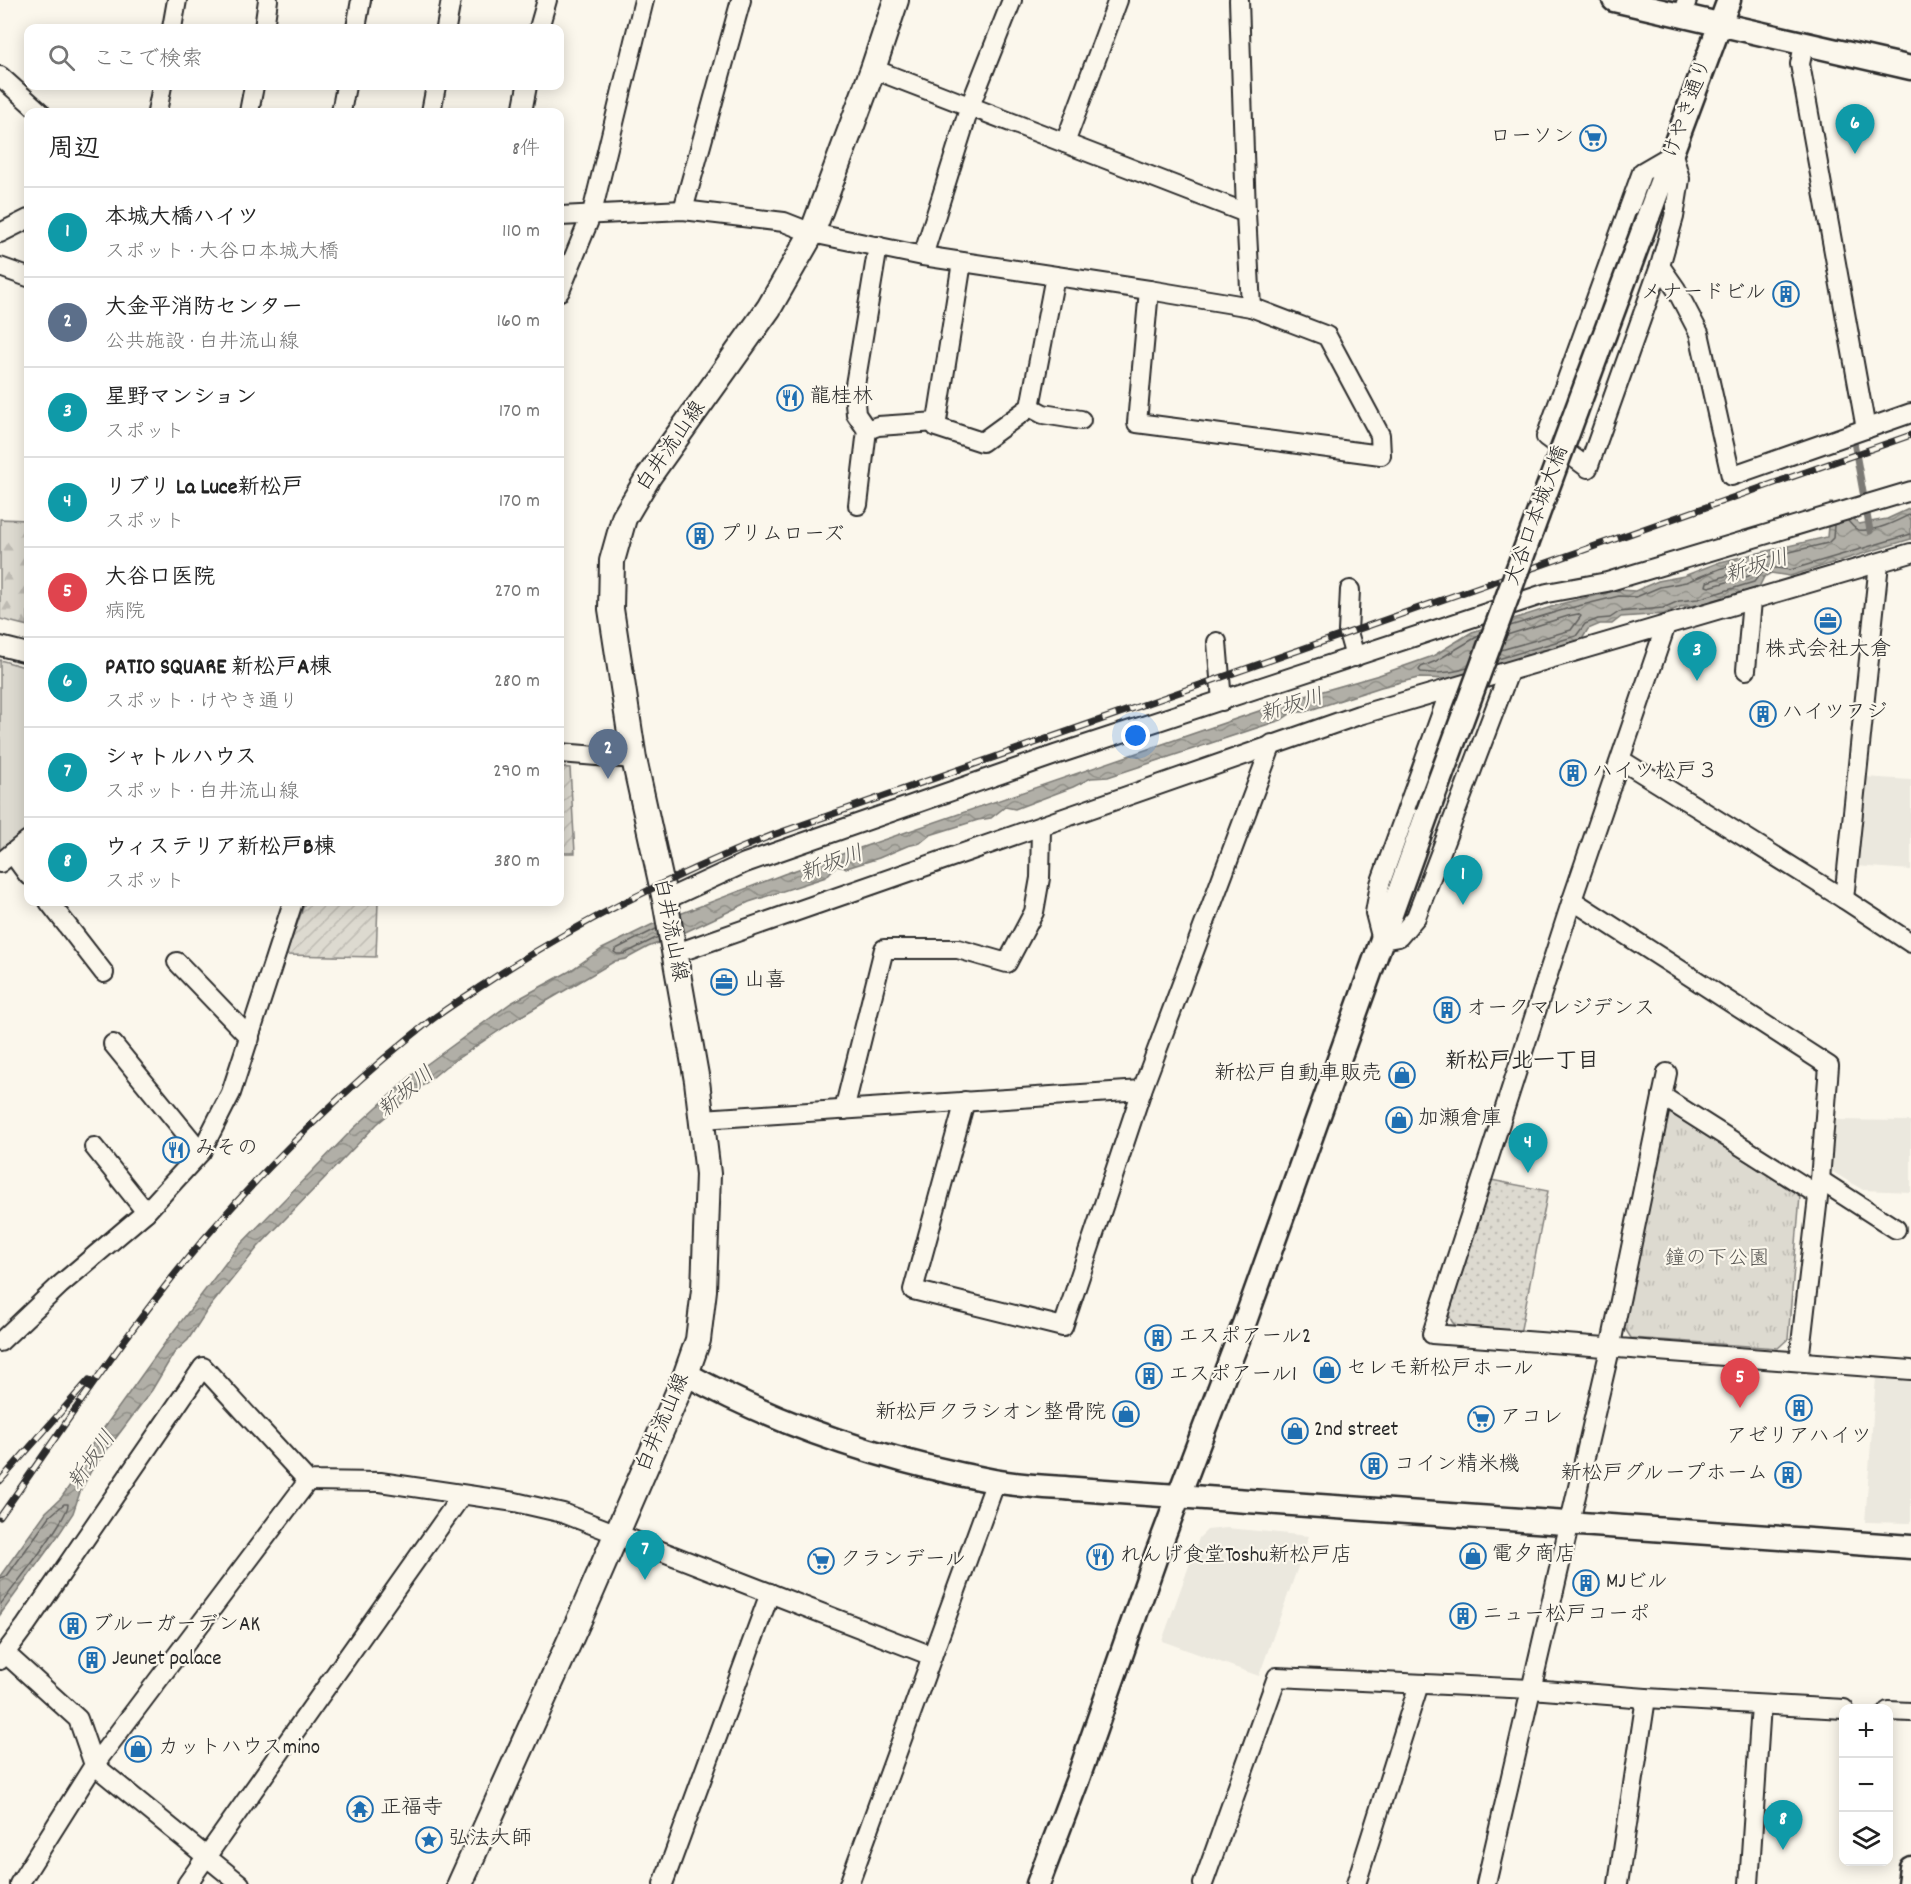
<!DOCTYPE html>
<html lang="ja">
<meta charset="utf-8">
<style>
:root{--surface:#fff;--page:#f6f6f6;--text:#222;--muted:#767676;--line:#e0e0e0;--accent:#b45309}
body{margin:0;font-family:Dekko,"Klee One",sans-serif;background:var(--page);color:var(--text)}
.controls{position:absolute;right:18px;bottom:18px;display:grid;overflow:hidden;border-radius:12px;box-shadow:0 3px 15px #0003}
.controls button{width:54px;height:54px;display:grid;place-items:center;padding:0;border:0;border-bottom:2px solid var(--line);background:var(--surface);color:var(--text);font:30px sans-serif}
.you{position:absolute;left:1136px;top:736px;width:21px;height:21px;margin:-15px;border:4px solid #fff;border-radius:50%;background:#1a73e8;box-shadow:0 0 0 9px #1a73e833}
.badge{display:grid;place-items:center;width:39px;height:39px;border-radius:50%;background:var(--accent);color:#fff;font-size:20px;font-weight:700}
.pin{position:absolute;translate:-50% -50px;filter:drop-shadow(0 2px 3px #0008)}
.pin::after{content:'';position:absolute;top:32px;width:21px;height:18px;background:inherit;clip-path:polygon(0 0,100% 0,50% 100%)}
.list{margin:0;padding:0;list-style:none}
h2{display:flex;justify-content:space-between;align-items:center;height:78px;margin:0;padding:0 24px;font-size:26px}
h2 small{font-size:20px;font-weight:400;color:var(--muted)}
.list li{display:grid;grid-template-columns:39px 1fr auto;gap:18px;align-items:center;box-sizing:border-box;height:90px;padding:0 24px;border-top:2px solid var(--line)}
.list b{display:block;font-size:22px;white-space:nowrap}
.list p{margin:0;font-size:20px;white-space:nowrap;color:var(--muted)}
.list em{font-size:20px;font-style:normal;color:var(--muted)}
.icon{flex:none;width:33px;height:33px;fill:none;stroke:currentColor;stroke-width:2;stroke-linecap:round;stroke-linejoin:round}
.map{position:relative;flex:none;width:1911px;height:1884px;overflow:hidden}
.search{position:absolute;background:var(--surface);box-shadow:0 3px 15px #0003;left:24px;top:24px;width:540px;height:66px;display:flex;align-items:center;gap:15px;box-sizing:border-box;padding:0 21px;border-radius:12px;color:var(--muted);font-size:22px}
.panel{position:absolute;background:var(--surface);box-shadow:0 3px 15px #0003;left:24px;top:108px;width:540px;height:798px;border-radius:12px}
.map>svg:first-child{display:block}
.built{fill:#ebe8de}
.grass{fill:url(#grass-dots);stroke:#84827e;stroke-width:1.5}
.forest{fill:url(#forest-firs);stroke:#84827e;stroke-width:1.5}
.park{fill:url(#park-tufts);stroke:#84827e;stroke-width:1.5}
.garden{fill:url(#garden-furrows);stroke:#84827e;stroke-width:1.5}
.pitch{fill:#dddad0;stroke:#84827e;stroke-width:1.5}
.water{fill:url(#water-waves);stroke:#7b7a75;stroke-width:1.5}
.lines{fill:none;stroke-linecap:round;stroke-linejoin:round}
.shore{stroke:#61605d;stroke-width:1.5}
.stream{stroke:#7b7a75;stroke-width:7}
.minor-casing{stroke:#2b2b2b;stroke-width:22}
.tertiary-casing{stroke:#2b2b2b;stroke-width:27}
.secondary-casing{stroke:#2b2b2b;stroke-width:28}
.minor{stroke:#fbf7ec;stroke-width:18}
.tertiary{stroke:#fbf7ec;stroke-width:22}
.secondary{stroke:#fbf7ec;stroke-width:24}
.rail-casing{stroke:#2b2b2b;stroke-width:7}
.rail{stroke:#fbf7ec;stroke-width:4.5;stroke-dasharray:14;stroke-linecap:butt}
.tertiary-bridge-casing{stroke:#2b2b2b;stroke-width:27;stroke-linecap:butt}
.tertiary-bridge{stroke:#fbf7ec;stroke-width:22}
.labels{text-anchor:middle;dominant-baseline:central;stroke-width:4.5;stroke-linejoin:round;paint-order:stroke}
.street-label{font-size:21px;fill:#2b2b2b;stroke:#fbf7ec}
.poi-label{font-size:21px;fill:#2b2b2b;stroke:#fbf7ec;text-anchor:start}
.park-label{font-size:21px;fill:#585754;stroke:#fbf7ec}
.water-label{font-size:22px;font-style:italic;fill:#5a5956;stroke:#fbf7ec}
.neighbourhood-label{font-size:22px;font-weight:bold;fill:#2b2b2b;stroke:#fbf7ec}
</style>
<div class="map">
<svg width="1911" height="1884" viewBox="0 0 1911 1884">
<defs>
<pattern id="grass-dots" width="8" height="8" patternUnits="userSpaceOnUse" patternTransform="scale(1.5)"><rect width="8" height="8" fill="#dddad0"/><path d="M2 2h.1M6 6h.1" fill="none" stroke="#bebbb3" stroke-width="1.8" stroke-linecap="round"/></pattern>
<pattern id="forest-firs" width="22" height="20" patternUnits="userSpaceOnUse" patternTransform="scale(1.5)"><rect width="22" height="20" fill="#dddad0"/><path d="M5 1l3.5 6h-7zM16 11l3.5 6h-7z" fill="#bebbb3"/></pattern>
<pattern id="park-tufts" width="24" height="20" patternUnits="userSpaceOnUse" patternTransform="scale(1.5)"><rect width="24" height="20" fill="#dddad0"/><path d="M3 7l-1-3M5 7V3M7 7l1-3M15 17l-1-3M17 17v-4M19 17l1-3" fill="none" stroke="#bebbb3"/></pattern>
<pattern id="garden-furrows" width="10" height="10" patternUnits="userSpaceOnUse" patternTransform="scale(1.5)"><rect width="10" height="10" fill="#dddad0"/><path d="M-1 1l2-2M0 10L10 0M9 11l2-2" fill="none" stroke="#bebbb3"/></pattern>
<pattern id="water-waves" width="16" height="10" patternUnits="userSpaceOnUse" patternTransform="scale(1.5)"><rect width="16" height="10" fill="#b1afa7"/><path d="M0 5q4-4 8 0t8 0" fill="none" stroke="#908f88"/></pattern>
</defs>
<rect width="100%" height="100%" fill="#fbf7ec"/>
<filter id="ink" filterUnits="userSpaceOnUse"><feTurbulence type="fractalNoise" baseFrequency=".0167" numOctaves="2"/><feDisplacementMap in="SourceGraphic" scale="12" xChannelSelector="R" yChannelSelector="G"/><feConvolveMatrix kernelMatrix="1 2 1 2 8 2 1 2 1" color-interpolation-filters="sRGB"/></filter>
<g filter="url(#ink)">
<g class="built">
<polygon points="1865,777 1911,780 1911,870 1856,866"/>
<polygon points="1833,1120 1911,1121 1911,1192 1863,1190 1828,1169"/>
<polygon points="1876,1377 1911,1379 1911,1523 1865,1522"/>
<polygon points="1227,1528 1309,1536 1259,1676 1162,1641 1199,1538 1207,1530"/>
</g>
<path class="grass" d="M 1491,1180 L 1548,1191 L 1520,1334 L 1463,1330 C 1452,1325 1450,1320 1448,1309 Z"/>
<polygon class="forest" points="0,519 28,520 28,626 0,619"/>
<polygon class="park" points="1666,1110 1800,1196 1788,1339 1778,1348 1631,1338 1624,1327"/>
<g class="garden">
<polygon points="560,767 570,768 575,853 560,853"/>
<polygon points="305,902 378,902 376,957 286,955"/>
</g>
<polygon class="pitch" points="0,660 28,668 28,827 0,851"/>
<polygon class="water" points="1830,503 1840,504 1859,524 1887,519 1911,508 1911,539 1790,576 1771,573 1764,577 1759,587 1699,605 1680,607 1664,614 1621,617 1612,624 1600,624 1588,629 1581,641 1454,679 1418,678 1381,687 1304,712 1293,712 1281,720 1108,777 1091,778 1073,787 1015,809 1005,807 991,818 978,820 930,835 920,843 907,846 879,858 847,868 836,866 826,877 749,902 679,935 648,947 626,959 615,961 518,1018 445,1067 377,1124 258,1247 208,1309 188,1340 174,1353 152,1390 91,1471 80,1492 73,1513 57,1537 0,1615 0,1576 46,1512 61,1498 87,1461 88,1450 167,1340 237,1248 354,1128 412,1075 511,1003 568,972 602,949 651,925 784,874 1288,701 1379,675 1433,656 1472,632 1564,603 1619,590 1635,591 1658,581 1684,576 1720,562 1827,537"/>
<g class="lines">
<g class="shore">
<path d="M 1848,521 C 1851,524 1854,529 1859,530 C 1876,532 1897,521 1911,514"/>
<polygon points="1747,569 1751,572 1749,576 1709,587 1706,586 1707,582"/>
<polyline points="1510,626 1566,609 1619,596 1636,597 1660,587 1686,582 1722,568 1828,543 1833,538 1834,525"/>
<polyline points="1501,650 1571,630 1581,616 1578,614 1568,616 1507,635"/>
<path d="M 1498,659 L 1576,636 L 1585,624 L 1598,619 L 1610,618 L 1619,612 L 1663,608 L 1679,601 L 1698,599 L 1754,582 C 1767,564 1770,567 1790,570 L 1911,534"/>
<path d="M 1467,668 C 1452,673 1438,674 1421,672 L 1419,670 L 1421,667 L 1436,661 L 1480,635"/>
<polyline points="656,929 616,949 614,952 617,954 624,954 658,937"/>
<path d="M 0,1578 L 7,1576 L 50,1516 L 64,1504 L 68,1504 C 69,1518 12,1589 0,1605"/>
</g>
<polyline class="stream" points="1854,442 1870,531"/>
<g class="minor-casing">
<g id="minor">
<polyline points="1239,0 1246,213"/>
<polyline points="1682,15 1687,0"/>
<polyline points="172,28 177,0"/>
<polyline points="264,28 268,0"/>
<polyline points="356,28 361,0"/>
<polyline points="446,28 451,0"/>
<polyline points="539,28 547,0"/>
<polyline points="1804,45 1800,64 1866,429"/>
<polyline points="873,69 1246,213 1251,307 1149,290"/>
<polyline points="0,76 40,112"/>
<polyline points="157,112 162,86"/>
<polyline points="249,112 254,86"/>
<polyline points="341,112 346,86"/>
<polyline points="431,112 436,86"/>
<polyline points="522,112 527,86"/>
<polyline points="1065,143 1118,0"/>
<polygon points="1673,154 1680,179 1674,217 1660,266 1588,468 1546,437 1642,172"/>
<polyline points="683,210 741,0"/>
<polyline points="560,216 683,210 784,222 812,233 923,256 1149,290 1137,423 1381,455 1380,435 1327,336 1251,307"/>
<polyline points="0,233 28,219"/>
<polyline points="878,246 854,391 856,414 867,430 878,426 937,422"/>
<polyline points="923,256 970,106 1012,0"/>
<polyline points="962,262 936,427 982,442 1030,407 1055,276"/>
<polyline points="1660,266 1676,289 1699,333 1731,476 1911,413"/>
<polyline points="0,267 28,277"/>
<polyline points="560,291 592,213 644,0"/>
<polyline points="1030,407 1043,414 1081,420"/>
<polyline points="858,505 867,430"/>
<polyline points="1350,590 1348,632 1355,657"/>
<polyline points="1666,625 1572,900 1432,1334 1911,1370"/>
<polyline points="1217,642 1222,701"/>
<polyline points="0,646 28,653"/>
<polyline points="1746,670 1752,600"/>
<polyline points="1450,690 1380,884 1375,913 1382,940 1399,937 1416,917 1509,672"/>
<polyline points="560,753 634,759"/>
<polyline points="1621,760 1844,899 1911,943"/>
<polyline points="12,853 28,875"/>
<polyline points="0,863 28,840"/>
<polyline points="1844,899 1879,563"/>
<polyline points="665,900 745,863 1055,755 1547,593 1607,582 1911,491"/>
<polyline points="1572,900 1829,1066 1820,1180 1799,1361"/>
<polyline points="49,902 104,973"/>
<polyline points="674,954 1359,715 1911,553"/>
<polyline points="177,962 250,1038"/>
<polyline points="113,1044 201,1152"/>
<polyline points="1662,1096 1818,1195"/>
<polyline points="965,1101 913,1290 1063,1327 1142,1090 1272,744"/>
<polyline points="844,1110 884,949 958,949 1007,963 1034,912 1040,878 1041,827"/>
<polyline points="702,1119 1142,1090"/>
<polyline points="94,1147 146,1212"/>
<polyline points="1820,1180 1896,1229"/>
<polyline points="0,1342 60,1285 146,1212 201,1152 231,1093 293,902"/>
<polyline points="5,1653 78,1719 94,1765 240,1884"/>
<polyline points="0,1660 26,1625 203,1367 308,1481 380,1482 515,1502 563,1513 932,1656"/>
<polyline points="1888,1711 1911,1712"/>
<polyline points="19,1884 94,1765 308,1481"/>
<polyline points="187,1884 462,1495"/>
<polyline points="663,1884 770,1593"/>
<polyline points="849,1884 996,1481"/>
<polyline points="1203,1884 1277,1677 1531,1689 1646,1698 1844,1709"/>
<polyline points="1356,1884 1419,1684"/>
<polyline points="1486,1884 1610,1349 1667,1073"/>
<polyline points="1618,1884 1646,1698"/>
<polyline points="1749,1884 1761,1705"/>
</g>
</g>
<g class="tertiary-casing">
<g id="tertiary">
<polyline points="1614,0 1911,68"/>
<polyline points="1648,217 1729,0"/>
<path d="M 686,1374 C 782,1427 886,1461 994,1481 C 1021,1486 1049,1487 1076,1489 L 1911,1547"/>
<polyline points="1038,1884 1077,1781 1157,1553 1244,1324 1427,814"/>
<polyline points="1909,1884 1911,1868"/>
</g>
</g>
<g class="secondary-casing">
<polyline id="secondary" points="460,1884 584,1609 686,1374 698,1340 704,1290 708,1174 697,1081 665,900 634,759 611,609 612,561 624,518 649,476 769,308 812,233 873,69 896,0"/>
</g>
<use href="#minor" class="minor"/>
<use href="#tertiary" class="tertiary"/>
<use href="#secondary" class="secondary"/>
<g class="rail-casing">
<g id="rail">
<polyline points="0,1481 89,1380"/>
<path d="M 0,1517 C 66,1424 129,1327 203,1240 C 271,1161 347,1086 430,1021 C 447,1008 465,997 483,985 C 574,924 671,876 773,835 L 1911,435"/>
</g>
</g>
<use href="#rail" class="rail"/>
<g class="tertiary-bridge-casing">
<polyline id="tertiary-bridge" points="1427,814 1648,217"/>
</g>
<use href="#tertiary-bridge" class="tertiary-bridge"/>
</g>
</g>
<defs>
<g id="supermarket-ring" transform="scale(1.35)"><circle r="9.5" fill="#fbf7ec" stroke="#1f6fb2" stroke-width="1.5"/><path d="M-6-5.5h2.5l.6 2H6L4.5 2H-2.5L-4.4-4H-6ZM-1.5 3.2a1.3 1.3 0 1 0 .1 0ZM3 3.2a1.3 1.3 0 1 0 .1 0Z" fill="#1f6fb2"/></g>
<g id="building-ring" transform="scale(1.35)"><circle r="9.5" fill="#fbf7ec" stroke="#1f6fb2" stroke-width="1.5"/><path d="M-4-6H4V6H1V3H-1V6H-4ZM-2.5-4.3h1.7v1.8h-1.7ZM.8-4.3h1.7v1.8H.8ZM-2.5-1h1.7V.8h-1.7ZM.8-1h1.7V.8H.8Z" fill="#1f6fb2"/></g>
<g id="restaurant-ring" transform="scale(1.35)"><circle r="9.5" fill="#fbf7ec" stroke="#1f6fb2" stroke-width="1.5"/><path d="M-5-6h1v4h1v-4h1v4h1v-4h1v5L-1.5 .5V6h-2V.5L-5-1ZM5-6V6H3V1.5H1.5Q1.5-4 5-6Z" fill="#1f6fb2"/></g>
<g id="office-ring" transform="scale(1.35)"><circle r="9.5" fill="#fbf7ec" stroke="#1f6fb2" stroke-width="1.5"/><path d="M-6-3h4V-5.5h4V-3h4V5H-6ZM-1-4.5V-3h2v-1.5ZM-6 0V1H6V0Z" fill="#1f6fb2"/></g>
<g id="shop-ring" transform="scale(1.35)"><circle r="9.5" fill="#fbf7ec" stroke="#1f6fb2" stroke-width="1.5"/><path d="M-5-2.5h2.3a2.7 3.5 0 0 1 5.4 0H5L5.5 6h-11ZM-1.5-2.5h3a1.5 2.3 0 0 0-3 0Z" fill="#1f6fb2"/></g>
<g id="temple-ring" transform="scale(1.35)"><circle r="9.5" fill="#fbf7ec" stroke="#1f6fb2" stroke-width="1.5"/><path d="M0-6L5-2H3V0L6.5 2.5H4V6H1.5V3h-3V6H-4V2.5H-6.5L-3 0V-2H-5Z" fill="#1f6fb2"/></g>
<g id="sight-ring" transform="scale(1.35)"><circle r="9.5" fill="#fbf7ec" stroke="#1f6fb2" stroke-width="1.5"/><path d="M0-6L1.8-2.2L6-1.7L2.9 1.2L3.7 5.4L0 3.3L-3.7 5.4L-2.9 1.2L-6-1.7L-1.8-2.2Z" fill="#1f6fb2"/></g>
</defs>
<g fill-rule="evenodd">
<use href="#supermarket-ring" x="1593" y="138"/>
<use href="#building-ring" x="1786" y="294"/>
<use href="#restaurant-ring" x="790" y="398"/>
<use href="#building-ring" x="700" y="536"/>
<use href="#office-ring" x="1828" y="621"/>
<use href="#building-ring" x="1763" y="714"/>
<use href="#building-ring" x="1573" y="773"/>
<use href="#office-ring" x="724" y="982"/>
<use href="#building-ring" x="1447" y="1010"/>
<use href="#shop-ring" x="1402" y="1075"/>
<use href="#shop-ring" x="1399" y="1120"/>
<use href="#restaurant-ring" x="176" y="1150"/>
<use href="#building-ring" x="1158" y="1338"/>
<use href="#shop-ring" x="1327" y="1370"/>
<use href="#building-ring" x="1149" y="1376"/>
<use href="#building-ring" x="1799" y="1408"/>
<use href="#shop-ring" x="1126" y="1414"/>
<use href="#supermarket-ring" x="1481" y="1419"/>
<use href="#shop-ring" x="1295" y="1431"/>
<use href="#building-ring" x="1374" y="1466"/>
<use href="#building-ring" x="1788" y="1475"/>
<use href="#shop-ring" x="1473" y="1556"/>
<use href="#restaurant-ring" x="1100" y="1557"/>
<use href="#supermarket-ring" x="821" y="1561"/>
<use href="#building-ring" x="1586" y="1583"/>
<use href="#building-ring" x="1463" y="1616"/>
<use href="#building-ring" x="73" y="1626"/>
<use href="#building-ring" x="92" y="1660"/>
<use href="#shop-ring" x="138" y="1749"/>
<use href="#temple-ring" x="360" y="1809"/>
<use href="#sight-ring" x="429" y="1840"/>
</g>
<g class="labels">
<g class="street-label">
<text transform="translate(1689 109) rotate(-70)">けやき通り</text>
<text transform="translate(672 447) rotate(-55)">白井流山線</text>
<text transform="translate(1538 516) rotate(-70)">大谷口本城大橋</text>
<text transform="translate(669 930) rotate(79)">白井流山線</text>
<text transform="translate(664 1423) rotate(-67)">白井流山線</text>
</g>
<g class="poi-label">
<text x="1574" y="138" text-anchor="end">ローソン</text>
<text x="1766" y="294" text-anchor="end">メナードビル</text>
<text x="810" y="398">龍桂林</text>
<text x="720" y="536">プリムローズ</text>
<text x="1828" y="651" text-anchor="middle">株式会社大倉</text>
<text x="1782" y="714">ハイツフジ</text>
<text x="1592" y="773">ハイツ松戸３</text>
<text x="744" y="982">山喜</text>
<text x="1466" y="1010">オークマレジデンス</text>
<text x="1382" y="1075" text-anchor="end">新松戸自動車販売</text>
<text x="1418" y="1120">加瀬倉庫</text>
<text x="195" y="1150">みその</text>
<text x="1178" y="1338">エスポアール2</text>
<text x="1346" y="1370">セレモ新松戸ホール</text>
<text x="1168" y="1376">エスポアール1</text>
<text x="1106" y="1414" text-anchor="end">新松戸クラシオン整骨院</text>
<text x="1500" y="1419">アコレ</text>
<text x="1314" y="1431">2nd street</text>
<text x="1799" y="1438" text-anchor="middle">アゼリアハイツ</text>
<text x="1394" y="1466">コイン精米機</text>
<text x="1768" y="1475" text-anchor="end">新松戸グループホーム</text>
<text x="1492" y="1556">電夕商店</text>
<text x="1120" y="1557">れんげ食堂Toshu新松戸店</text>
<text x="840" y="1561">クランデール</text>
<text x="1606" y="1583">MJビル</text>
<text x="1482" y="1616">ニュー松戸コーポ</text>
<text x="92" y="1626">ブルーガーデンAK</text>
<text x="112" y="1660">Jeunet palace</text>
<text x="158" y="1749">カットハウスmino</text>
<text x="380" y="1809">正福寺</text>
<text x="448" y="1840">弘法大師</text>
</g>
<g class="park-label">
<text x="1717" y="1260">鐘の下公園</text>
</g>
<g class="water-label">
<text transform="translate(1757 568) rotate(-17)">新坂川</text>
<text transform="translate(1292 707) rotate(-17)">新坂川</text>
<text transform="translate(832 865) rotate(-20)">新坂川</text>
<text transform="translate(407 1093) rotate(-40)">新坂川</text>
<text transform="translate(93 1461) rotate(-55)">新坂川</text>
</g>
<g class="neighbourhood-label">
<text x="1522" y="1062">新松戸北一丁目</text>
</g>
</g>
</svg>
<div class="controls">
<button>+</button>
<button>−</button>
<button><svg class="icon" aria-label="layers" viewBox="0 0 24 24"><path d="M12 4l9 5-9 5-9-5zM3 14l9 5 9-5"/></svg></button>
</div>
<div class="you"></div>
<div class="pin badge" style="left:1463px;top:905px;background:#0f9aa8">1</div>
<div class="pin badge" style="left:608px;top:779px;background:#5c6f8a">2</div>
<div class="pin badge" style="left:1697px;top:681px;background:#0f9aa8">3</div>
<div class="pin badge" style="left:1528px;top:1173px;background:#0f9aa8">4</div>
<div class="pin badge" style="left:1740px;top:1408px;background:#e0444e">5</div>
<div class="pin badge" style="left:1855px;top:154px;background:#0f9aa8">6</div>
<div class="pin badge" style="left:645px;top:1580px;background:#0f9aa8">7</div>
<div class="pin badge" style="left:1783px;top:1850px;background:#0f9aa8">8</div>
<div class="search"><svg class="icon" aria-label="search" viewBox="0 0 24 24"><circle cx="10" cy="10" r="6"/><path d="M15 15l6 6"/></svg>ここで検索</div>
<section class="panel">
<h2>周辺<small>8件</small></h2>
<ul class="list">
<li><span class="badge" style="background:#0f9aa8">1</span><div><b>本城大橋ハイツ</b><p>スポット · 大谷口本城大橋</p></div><em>110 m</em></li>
<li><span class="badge" style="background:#5c6f8a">2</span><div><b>大金平消防センター</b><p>公共施設 · 白井流山線</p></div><em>160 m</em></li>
<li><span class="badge" style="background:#0f9aa8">3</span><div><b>星野マンション</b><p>スポット</p></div><em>170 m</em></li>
<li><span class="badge" style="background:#0f9aa8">4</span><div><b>リブリ La Luce新松戸</b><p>スポット</p></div><em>170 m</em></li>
<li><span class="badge" style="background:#e0444e">5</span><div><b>大谷口医院</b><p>病院</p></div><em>270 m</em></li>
<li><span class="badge" style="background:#0f9aa8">6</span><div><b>PATIO SQUARE 新松戸A棟</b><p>スポット · けやき通り</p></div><em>280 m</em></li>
<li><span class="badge" style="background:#0f9aa8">7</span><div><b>シャトルハウス</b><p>スポット · 白井流山線</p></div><em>290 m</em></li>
<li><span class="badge" style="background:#0f9aa8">8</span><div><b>ウィステリア新松戸B棟</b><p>スポット</p></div><em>380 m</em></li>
</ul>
</section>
</div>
